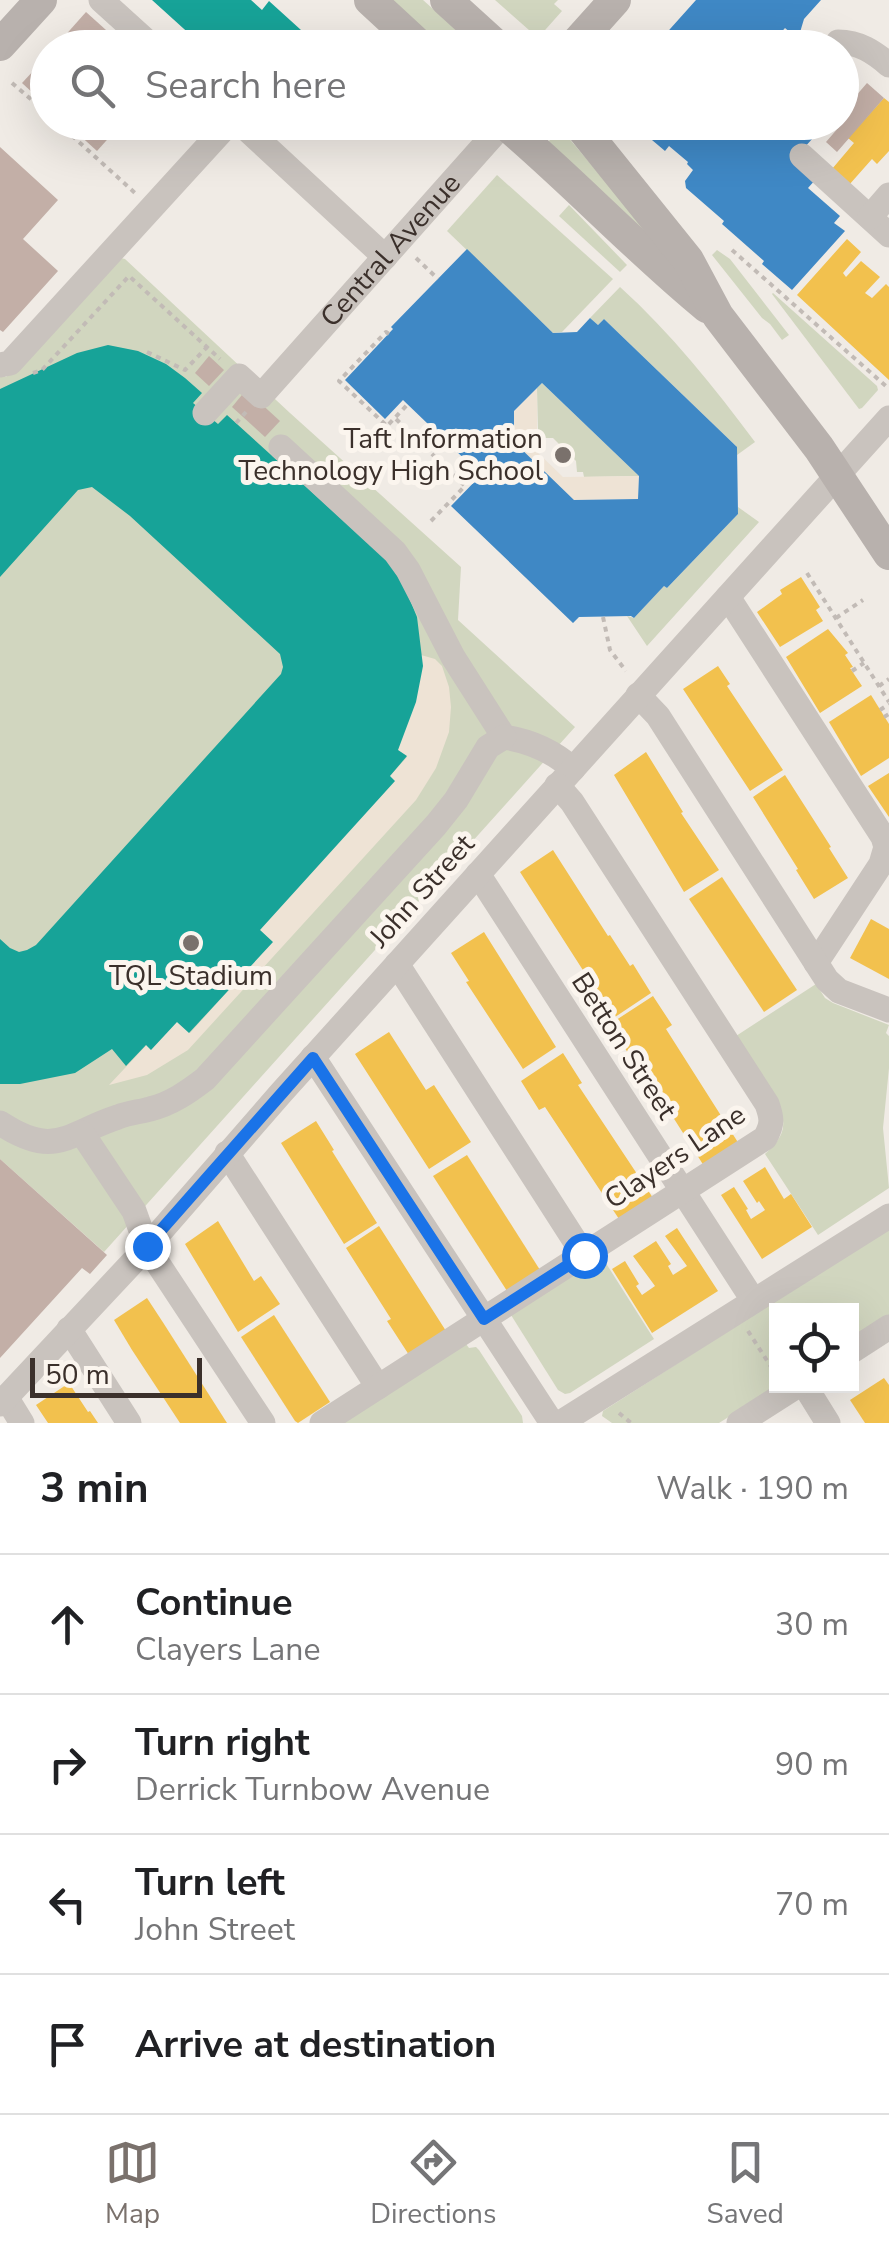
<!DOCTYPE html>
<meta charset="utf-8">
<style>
:root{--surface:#fff;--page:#f6f6f6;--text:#202124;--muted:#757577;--line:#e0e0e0;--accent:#7a716c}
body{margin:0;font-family:"Nunito Sans",sans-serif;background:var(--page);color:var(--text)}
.controls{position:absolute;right:30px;bottom:30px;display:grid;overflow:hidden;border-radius:0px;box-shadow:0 10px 40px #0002}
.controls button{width:90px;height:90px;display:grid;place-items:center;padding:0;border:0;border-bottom:2px solid var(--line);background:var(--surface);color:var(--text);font:50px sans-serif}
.scale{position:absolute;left:30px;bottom:25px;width:172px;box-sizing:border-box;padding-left:10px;border:5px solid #3b302b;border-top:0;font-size:28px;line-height:35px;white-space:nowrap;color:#3b302b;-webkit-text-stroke:8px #fbf5ee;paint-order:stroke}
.stop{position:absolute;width:30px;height:30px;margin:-22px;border:8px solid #1a73e8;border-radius:50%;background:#fff}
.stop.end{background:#1a73e8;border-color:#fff;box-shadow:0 2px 10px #0008}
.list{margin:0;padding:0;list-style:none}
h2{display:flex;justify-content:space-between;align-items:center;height:130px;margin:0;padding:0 40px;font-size:42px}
h2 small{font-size:32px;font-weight:400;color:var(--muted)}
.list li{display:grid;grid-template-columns:65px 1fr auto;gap:30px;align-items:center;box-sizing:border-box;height:140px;padding:0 40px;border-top:2px solid var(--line)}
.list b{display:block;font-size:38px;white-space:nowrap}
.list p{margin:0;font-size:32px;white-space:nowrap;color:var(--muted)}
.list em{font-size:32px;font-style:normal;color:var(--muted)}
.icon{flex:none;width:55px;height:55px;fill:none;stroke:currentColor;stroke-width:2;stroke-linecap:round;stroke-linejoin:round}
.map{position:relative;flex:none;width:889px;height:1423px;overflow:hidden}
.search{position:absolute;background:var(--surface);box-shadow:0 10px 40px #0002;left:30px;right:30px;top:30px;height:110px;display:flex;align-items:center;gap:25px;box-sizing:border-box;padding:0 35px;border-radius:55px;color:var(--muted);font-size:38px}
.sheet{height:690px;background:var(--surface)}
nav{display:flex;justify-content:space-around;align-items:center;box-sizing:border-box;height:140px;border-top:2px solid var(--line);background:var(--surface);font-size:28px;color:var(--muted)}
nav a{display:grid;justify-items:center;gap:5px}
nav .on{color:var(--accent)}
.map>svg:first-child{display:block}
.green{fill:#d1d6bf}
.plaza{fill:#eee3d5}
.homes{fill:#f2c14e}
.schools{fill:#3f88c5;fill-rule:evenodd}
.public{fill:#17a398}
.building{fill:#c3afa7}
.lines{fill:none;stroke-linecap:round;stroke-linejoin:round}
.path{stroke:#c2bbb6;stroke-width:4;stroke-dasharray:5 5;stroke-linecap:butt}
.minor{stroke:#c9c3be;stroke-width:25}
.major{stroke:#b8b1ad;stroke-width:32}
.route{stroke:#1a73e8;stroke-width:12}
.poi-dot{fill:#7a716c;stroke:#fbf5ee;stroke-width:4}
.labels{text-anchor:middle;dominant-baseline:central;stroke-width:10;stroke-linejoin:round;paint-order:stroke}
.street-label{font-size:28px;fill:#3b302b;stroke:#fbf5ee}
.poi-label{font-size:28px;fill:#3b302b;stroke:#fbf5ee;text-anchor:end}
</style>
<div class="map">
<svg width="889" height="1423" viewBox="0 0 889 1423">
<rect width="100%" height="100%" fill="#f0ebe5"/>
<g class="green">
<polygon points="385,0 423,0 475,47 438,47"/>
<polygon points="495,0 558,0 554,4 562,11 538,38"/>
<polygon points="561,129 661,247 545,145"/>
<polygon points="497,175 613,279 562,332 553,333 447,231"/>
<polygon points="569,205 627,265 620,272 559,216"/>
<polygon points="717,250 730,259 789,335 782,340 770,324 762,318 712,255"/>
<polygon points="116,257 125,259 290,413 461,567 458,620 575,727 104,1252 0,1159 0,372 6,377"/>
<path d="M 620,287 C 671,333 714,387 755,442 L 737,455 L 736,446 L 604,319 L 598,325 L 590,318 Z"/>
<polygon points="773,293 877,386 878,390 862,408 859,409 772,294"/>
<polygon points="542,383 639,476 584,477 583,472 577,472 576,461 553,438 542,438 542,432 538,431 537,388"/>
<polygon points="738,507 759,522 647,646 627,616 634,618 664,586 667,588 738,514"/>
<path d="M 816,984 L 825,998 L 833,1003 L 889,1025 L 886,1033 L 889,1036 L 889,1068 L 883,1128 L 889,1188 L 818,1235 L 765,1154 C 775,1145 785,1135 783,1120 C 781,1106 745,1052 736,1036 Z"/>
<polygon points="889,1228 889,1315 852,1339 852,1310 776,1310 778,1386 719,1423 612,1423 602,1416 603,1411"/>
<polygon points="602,1257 654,1339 570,1393 565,1394 558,1390 511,1315"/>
<polygon points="466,1344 469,1348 476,1347 479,1350 522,1416 523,1423 341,1423"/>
</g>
<g class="plaza">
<polygon points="537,388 537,452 563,477 639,476 638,499 574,500 514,442 514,411"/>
<polygon points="421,655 435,659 442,666 449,687 451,707 449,732 436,768 416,800 188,1050 147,1075 109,1085 172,1018 190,1033 272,942 255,925 407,757 398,750"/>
</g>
<g class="homes">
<polygon points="884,98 889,102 889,151 877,164 872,159 849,185 832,169 854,143 848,138"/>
<polygon points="847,239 861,252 843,273 846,277 861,261 880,277 865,293 872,298 886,284 889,287 889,380 797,295"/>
<polygon points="801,577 820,607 816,610 823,621 780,647 757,612 782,594 780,590"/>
<polygon points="828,629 848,653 845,655 853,667 850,668 862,686 820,713 786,657"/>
<polygon points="718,666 730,684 727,686 783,770 750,791 683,689"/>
<polygon points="871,695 889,724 889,758 861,776 829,722"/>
<polygon points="646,752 683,812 681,813 719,870 684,892 614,775"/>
<polygon points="889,773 889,817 868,786"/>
<polygon points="785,775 831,847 829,848 848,878 814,899 796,870 798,869 753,797"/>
<polygon points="553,850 608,936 610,935 630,966 633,964 651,993 609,1021 590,991 595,989 520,872"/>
<polygon points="722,877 797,990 764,1012 689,899"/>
<polygon points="871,919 889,929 889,979 850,958"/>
<polygon points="484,932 556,1047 523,1069 466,982 469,981 451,953"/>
<polygon points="653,996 672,1025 666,1029 739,1144 704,1166 631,1051 628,1053 610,1024"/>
<polygon points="389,1032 426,1090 434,1085 471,1142 429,1169 355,1054"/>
<polygon points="563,1053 582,1083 578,1085 653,1198 619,1219 545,1107 539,1110 521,1081"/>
<polygon points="316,1121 334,1150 332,1151 377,1223 344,1244 281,1143"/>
<polygon points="467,1155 540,1270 507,1291 433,1176"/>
<polygon points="765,1167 784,1199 791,1194 812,1227 762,1259 721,1195 734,1187 748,1209 746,1210 751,1219 765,1210 759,1201 757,1203 743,1181"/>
<polygon points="218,1221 254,1281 261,1276 280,1304 238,1332 185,1244"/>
<polygon points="379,1226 446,1331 409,1355 387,1321 391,1319 346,1248"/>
<polygon points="677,1228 718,1291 652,1333 612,1269 625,1261 639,1284 636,1286 642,1295 655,1286 633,1256 656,1241 671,1264 668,1266 673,1275 687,1266 665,1236"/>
<polygon points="147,1298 164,1324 227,1423 180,1423 132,1350 114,1320"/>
<polygon points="274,1315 330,1402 298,1423 295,1421 241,1337"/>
<polygon points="884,1378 889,1385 889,1423 865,1423 850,1400"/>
<polygon points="69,1383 88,1412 90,1411 98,1423 48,1423 36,1405"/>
</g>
<g class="schools">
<polygon points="696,0 821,0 804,19 798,39 785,28 767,48 653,48"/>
<polygon points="635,122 815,122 822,128 794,159 816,179 808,188 840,216 834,223 845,231 792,290 762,264 764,261 722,224 724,221 686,188 685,181 693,170 687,164 688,162 669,146 665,151 639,129"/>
<path d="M 467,249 L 553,333 L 577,332 L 590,318 L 598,325 L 604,319 L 737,447 L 738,514 L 667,588 L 664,586 L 634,618 L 631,616 L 579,617 L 573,623 L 451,506 L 481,475 L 478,472 L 403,400 L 385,419 L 345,380 L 393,329 L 391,327 ZM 542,383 L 639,476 L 638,499 L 574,500 L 514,442 L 514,411 Z"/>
</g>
<g class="public">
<polygon points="152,0 251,0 262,10 269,1 301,30 294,38 304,48 196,48 190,42 194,38"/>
<polygon points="108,345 138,351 166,364 185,378 202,393 193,403 218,424 227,415 388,561 405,588 417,617 423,666 416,702 398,750 407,756 390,776 395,781 260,930 273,942 189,1033 177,1022 151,1050 146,1045 126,1066 112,1049 75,1073 20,1084 0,1084 0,939 10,948 19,952 27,950 36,945 281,674 283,667 280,654 130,516 92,487 78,490 0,577 0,389 77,353"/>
</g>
<g class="building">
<polygon points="86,12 126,48 54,48"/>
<polygon points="48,55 48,107 22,83"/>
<polygon points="867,83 884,98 837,152 826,142 839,127 834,122 842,122 842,112"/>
<polygon points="65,122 123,122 97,151"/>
<polygon points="0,147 58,200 23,239 58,271 3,332 0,330"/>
<polygon points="209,356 224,370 209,386 195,373"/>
<polygon points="246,390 280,421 265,437 232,407"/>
<polygon points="0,1159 107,1255 90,1274 82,1268 0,1358"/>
</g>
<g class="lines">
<g class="path">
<polyline points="12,83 48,114"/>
<polyline points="57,122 135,193"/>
<polyline points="732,250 887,387"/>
<polyline points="416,258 438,279"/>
<polyline points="389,334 386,332 339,381 387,426 408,404"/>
<polyline points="147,352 185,370 207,347"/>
<polyline points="33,373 42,370 129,276 220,359"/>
<polyline points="396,419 465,486 478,472"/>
<polyline points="236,423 246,412"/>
<polyline points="431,521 465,486"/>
<polyline points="807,573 889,702"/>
<polyline points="603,617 610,650 626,671"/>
<polyline points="836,618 863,600"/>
<polyline points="852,671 864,663"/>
<polyline points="879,686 889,679"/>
<polyline points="880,710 889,704"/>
<polyline points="884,717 889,714"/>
<polyline points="748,1331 775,1373"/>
<polyline points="619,1413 631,1423"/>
</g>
<g class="minor">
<polyline points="101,0 154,48"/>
<path d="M 838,42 C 859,42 874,52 889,65"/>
<polyline points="239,122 385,257"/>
<polyline points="802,156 889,235"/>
<polyline points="870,217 889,195"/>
<polyline points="0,365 10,363 230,122"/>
<path id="s1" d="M 205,413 L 239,376 L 261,396 L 504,123"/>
<path d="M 281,447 L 395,552 L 408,570 L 453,657 L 504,737 C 530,741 553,751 573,769"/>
<polyline points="728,597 883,837 886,847 881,864 816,963"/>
<polyline points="638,695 658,716 827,980 839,991 889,1010"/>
<polyline points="478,874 753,1300"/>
<polyline points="397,964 584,1255"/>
<polyline points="313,1057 552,1423"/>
<path d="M 0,1123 C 55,1159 66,1134 118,1117 C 128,1113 139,1112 150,1109 C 171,1104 188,1092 205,1079 L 436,825 L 456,800 L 488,747 L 504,737"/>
<polyline points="82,1133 134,1211 147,1247 263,1423"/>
<polyline points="227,1153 378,1387"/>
<polyline points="69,1329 129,1423"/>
<polyline points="852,1351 889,1327"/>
<polyline points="805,1386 828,1423"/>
<polyline points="6,1397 22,1423"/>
<polyline points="0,1404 147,1247 281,1093 889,418"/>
<path d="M 322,1423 L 765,1138 C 773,1124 772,1118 767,1104 L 572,802 L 557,785"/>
<polyline points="560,1423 889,1216"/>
<polyline points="739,1423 797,1386"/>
</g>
<g class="major">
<polyline points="370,0 422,48"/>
<polyline points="446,0 499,48"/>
<polyline points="0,45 41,0"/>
<polyline points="572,48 615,0"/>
<path d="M 503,122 C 573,181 636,249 707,307"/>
<polyline points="577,122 688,260 718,316 819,448 889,554"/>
</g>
</g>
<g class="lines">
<polyline class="route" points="147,1246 313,1058 484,1319 584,1255"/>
</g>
<g class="poi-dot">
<circle cx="563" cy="455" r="10"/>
<circle cx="191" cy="943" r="10"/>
</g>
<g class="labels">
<g class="street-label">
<text stroke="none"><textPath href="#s1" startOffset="275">Central Avenue</textPath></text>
<text transform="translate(422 891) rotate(-48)">John Street</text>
<text transform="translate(624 1046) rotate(57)">Betton Street</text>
<text transform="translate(675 1157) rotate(-34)">Clayers Lane</text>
</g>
<g class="poi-label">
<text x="543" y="439">Taft Information<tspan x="543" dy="32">Technology High School</tspan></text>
<text x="191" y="976" text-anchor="middle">TQL Stadium</text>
</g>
</g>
</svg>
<div class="controls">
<button><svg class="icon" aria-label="locate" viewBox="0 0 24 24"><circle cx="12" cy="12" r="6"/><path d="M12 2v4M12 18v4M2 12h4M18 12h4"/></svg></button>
</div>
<div class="scale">50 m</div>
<div class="stop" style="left:584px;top:1255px"></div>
<div class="stop end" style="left:147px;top:1246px"></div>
<div class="search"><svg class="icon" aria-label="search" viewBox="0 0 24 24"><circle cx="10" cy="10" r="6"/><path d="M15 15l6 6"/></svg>Search here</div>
</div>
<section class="sheet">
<h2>3 min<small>Walk · 190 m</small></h2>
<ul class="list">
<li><svg class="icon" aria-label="ahead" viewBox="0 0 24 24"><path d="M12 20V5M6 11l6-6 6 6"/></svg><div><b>Continue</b><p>Clayers Lane</p></div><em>30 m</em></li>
<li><svg class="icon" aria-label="right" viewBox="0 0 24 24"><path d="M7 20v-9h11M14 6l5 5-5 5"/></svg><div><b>Turn right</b><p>Derrick Turnbow Avenue</p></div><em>90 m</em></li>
<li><svg class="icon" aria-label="left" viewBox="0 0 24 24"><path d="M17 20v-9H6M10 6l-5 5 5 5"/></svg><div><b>Turn left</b><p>John Street</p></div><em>70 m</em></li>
<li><svg class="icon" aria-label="arrive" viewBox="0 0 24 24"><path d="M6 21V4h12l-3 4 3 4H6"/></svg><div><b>Arrive at destination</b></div></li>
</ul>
</section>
<nav>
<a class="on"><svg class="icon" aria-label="map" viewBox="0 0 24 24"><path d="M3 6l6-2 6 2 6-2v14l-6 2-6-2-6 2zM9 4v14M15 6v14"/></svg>Map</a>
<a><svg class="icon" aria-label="directions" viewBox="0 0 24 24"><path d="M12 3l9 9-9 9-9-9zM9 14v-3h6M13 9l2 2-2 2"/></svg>Directions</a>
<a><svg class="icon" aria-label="saved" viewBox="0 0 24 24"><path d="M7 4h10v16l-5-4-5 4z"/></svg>Saved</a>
</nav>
